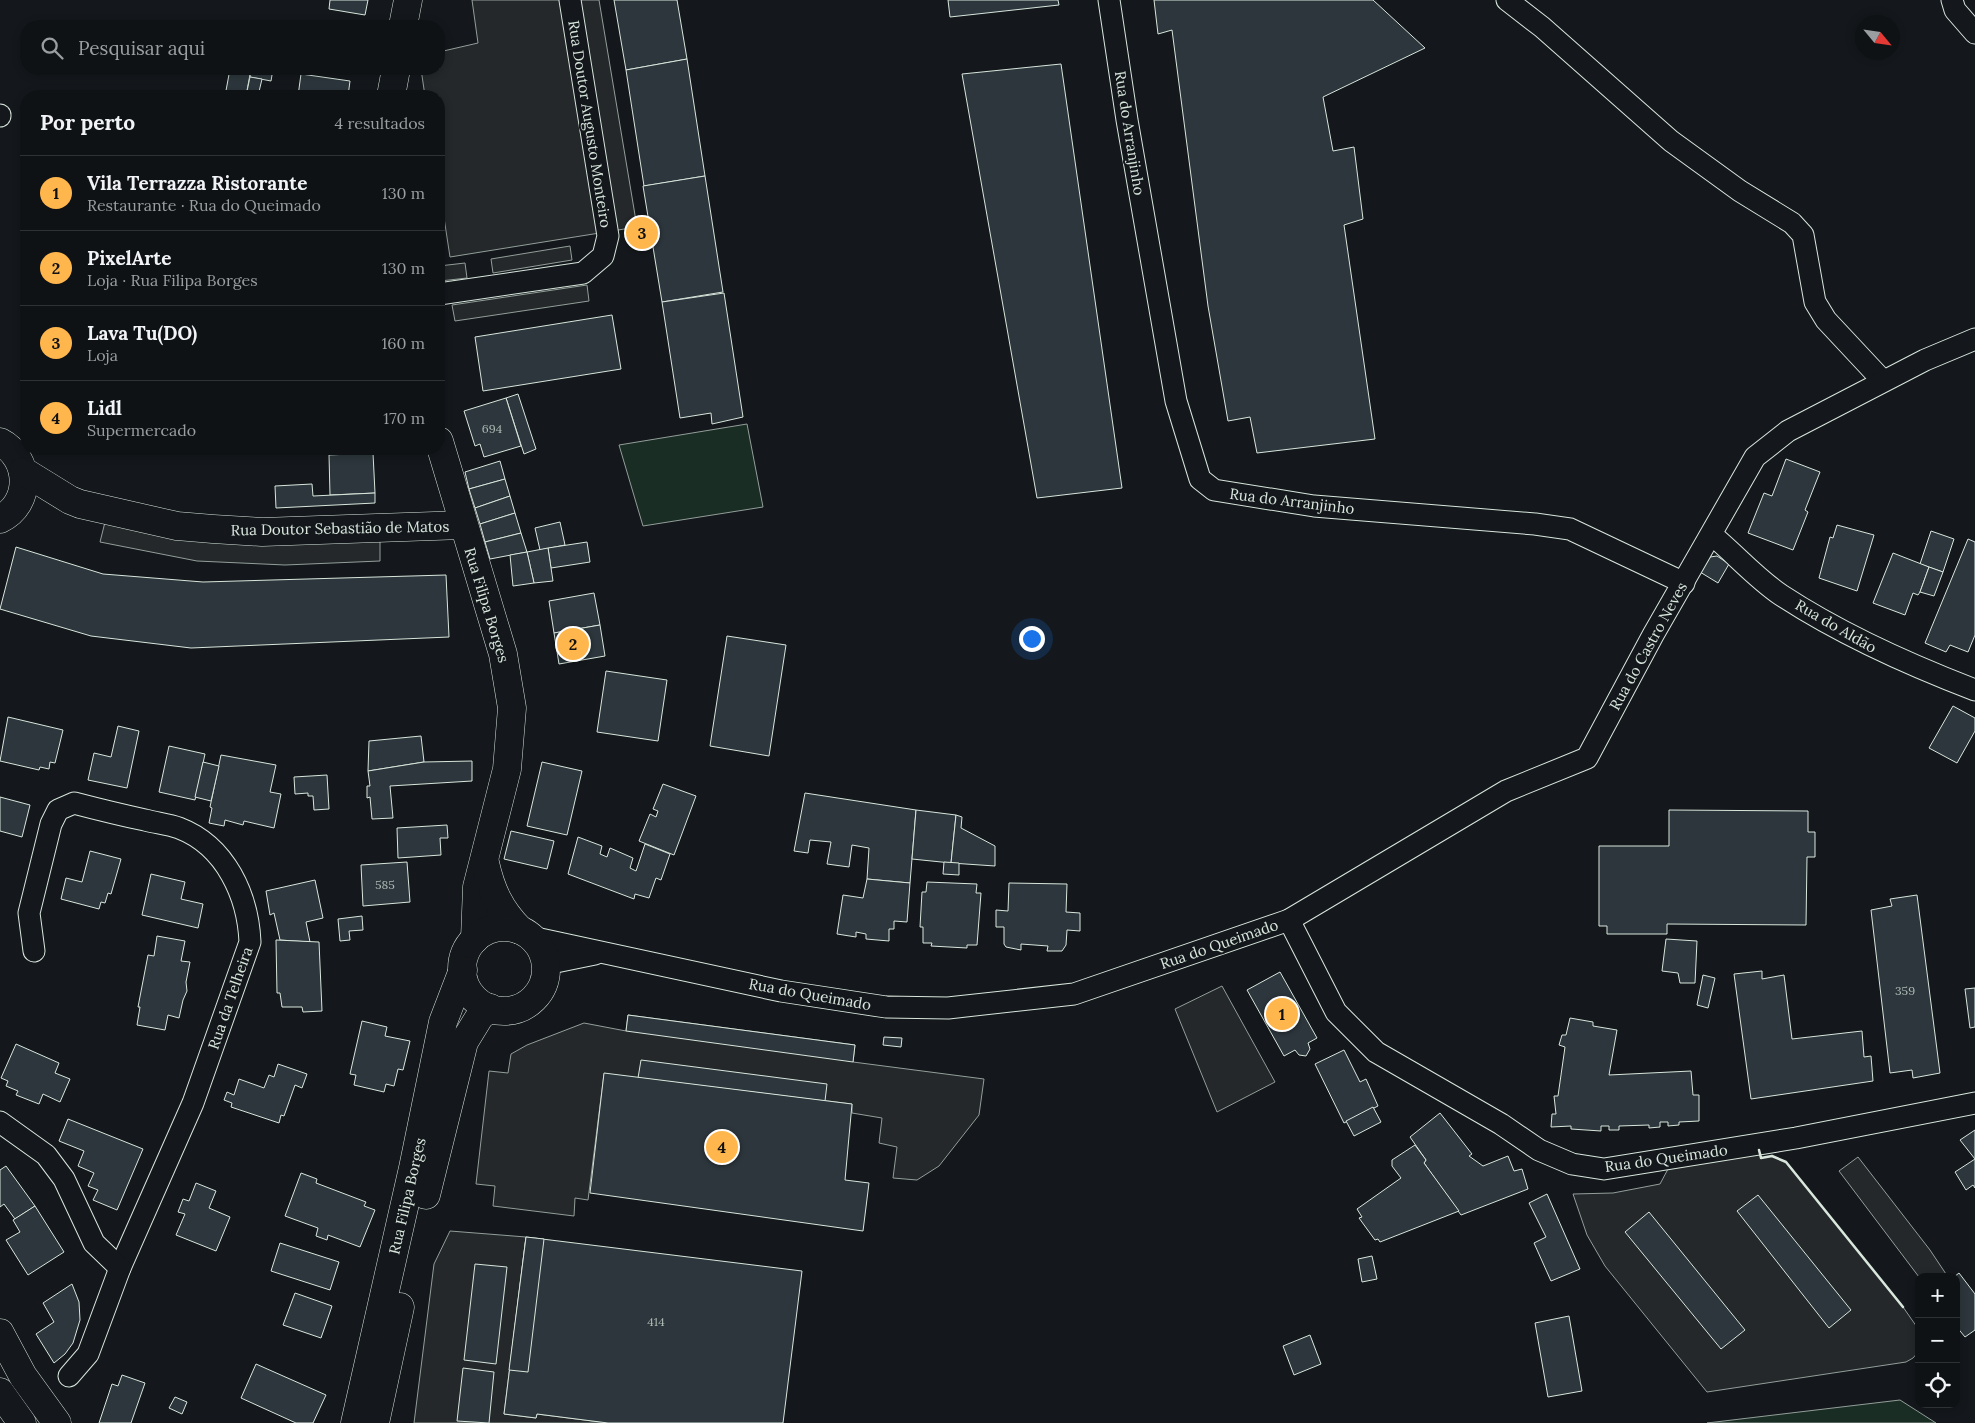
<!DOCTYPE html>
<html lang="pt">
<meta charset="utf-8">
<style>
:root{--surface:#0f1215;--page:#1d2022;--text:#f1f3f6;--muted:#9b9ea0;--line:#2f3234;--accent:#ffb74d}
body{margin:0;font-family:Lora,serif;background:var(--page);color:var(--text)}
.controls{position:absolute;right:15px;bottom:15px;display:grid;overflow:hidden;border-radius:10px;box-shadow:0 2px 8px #0003}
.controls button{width:45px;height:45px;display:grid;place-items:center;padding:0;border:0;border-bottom:1px solid var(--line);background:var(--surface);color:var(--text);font:25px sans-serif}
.compass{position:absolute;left:1855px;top:15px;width:45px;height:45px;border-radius:50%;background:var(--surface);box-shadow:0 2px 8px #0003;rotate:119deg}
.you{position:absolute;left:1031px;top:638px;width:18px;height:18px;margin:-12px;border:4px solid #fff;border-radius:50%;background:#1a73e8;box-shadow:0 0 0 8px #1a73e833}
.badge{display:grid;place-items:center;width:32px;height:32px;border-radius:50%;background:var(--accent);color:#111;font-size:16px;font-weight:700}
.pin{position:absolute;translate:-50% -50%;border:2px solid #fff;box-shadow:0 1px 5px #0006}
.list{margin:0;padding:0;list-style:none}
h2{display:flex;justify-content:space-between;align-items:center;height:65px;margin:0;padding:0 20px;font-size:21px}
h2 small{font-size:16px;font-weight:400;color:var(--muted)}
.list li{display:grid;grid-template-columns:32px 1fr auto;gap:15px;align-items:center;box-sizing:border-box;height:75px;padding:0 20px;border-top:1px solid var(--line)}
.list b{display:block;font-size:19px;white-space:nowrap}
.list p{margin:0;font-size:16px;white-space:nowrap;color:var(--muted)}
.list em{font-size:16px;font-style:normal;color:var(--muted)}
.icon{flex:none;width:28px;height:28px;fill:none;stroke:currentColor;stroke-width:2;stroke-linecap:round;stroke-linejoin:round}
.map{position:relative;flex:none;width:1975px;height:1423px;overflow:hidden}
.search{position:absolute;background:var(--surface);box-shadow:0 2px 8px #0003;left:20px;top:20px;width:425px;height:55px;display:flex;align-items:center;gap:12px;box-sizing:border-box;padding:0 18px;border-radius:20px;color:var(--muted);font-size:19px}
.panel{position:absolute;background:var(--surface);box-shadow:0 2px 8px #0003;left:20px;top:90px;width:425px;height:365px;border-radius:20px}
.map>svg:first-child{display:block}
.green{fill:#1a2d24;stroke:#939e99}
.parking{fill:#24282b;stroke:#939e99}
.building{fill:#2c363c;stroke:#d8e6dc}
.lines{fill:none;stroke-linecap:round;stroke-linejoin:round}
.street-casing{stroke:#d8e6dc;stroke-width:23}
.secondary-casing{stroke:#d8e6dc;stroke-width:29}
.street{stroke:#14181c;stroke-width:21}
.secondary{stroke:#14181c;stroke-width:28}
.wall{stroke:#d8e6dc;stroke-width:2.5}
.labels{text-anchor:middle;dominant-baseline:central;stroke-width:4;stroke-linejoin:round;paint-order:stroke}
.number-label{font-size:12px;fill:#adbab4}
.street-label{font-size:15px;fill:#d8e6dc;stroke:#14181c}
</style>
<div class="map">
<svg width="1975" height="1423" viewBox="0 0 1975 1423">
<rect width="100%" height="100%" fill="#14181c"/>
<g class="green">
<polygon points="747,424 763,507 643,526 619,445"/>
<polygon points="1900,1400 1936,1423 1707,1423"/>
</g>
<g class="parking">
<polygon points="472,0 599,0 637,227 450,257 439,185 439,96 425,96 421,69 439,69 439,52 478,43"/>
<polygon points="570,246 572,260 493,273 491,259"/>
<polygon points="465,263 467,278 440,281 439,266"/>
<polygon points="587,285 589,301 455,321 452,305"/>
<polygon points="105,522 380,541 380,561 285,565 197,561 100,542"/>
<polygon points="1222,986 1275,1082 1217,1112 1175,1009"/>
<polygon points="628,1015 855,1045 853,1062 984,1079 979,1115 939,1166 917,1180 893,1178 897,1147 879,1143 882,1118 852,1113 852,1104 604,1074 588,1200 575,1198 574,1216 493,1206 495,1186 476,1184 489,1071 508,1073 511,1054 527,1045 584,1023 626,1031"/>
<polygon points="1759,1150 1761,1158 1772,1156 1786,1162 1903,1307 1919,1330 1919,1351 1913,1358 1906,1362 1707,1392 1605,1266 1587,1235 1573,1194 1613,1193 1660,1184 1668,1169"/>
<polygon points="1858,1157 1930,1250 1948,1277 1919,1277 1839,1171"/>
<polygon points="450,1231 526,1237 504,1414 536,1418 537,1414 608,1423 414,1423 434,1264"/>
</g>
<g class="building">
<polygon points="330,0 368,0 365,15 329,9"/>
<polygon points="614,0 677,0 687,59 626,70"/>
<polygon points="948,0 1058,0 1059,5 950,17"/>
<polygon points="1154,0 1373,0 1425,48 1323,97 1333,151 1354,147 1363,219 1344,225 1375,439 1257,453 1250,417 1228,421 1208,306 1172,30 1158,34"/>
<polygon points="687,59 705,176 644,186 626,70"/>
<polygon points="1061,64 1122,488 1037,498 962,74"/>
<polygon points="230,69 251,69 246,96 225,96"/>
<polygon points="251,69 273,69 271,81 250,77"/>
<polygon points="301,74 350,81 348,96 298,96"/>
<polygon points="250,77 262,79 258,96 246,96"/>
<polygon points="705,176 723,292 662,302 643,186"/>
<polygon points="724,293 743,417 712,424 711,413 680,418 662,302"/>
<polygon points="612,315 621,369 483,391 475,337"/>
<polygon points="518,394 536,449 524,454 506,398"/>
<polygon points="506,398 521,446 484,457 480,444 475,446 464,411"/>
<polygon points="373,453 375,493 330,495 329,455"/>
<polygon points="1786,459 1820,472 1805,510 1808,512 1793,550 1748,533 1764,493 1772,496"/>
<polygon points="500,461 505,479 469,489 465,472"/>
<polygon points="505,479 510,496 475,508 469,489"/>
<polygon points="312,484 313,496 375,493 375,503 276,508 275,486"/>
<polygon points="510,496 515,513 480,524 475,508"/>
<polygon points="515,513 521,533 485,542 480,524"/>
<polygon points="560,522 565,545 540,550 535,528"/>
<polygon points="1837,525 1874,535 1857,591 1819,578 1830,537 1833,538"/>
<polygon points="1931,531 1954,539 1943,572 1920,564"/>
<polygon points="521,533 527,552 490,559 485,542"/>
<polygon points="1968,539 1975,542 1975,635 1968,652 1950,645 1946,652 1925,643"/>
<polygon points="587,542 590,562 551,568 548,548"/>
<polygon points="16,547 103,574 203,582 446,575 449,637 191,648 91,636 0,609"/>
<polygon points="548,548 553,581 534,583 527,552"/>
<polygon points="527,552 534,583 513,586 510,555"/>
<polygon points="1893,553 1929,567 1920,592 1918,595 1913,593 1905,615 1873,603"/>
<polygon points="1717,556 1729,564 1718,583 1700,572 1710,557"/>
<polygon points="1929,567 1943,572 1934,596 1920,592"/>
<polygon points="594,593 600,625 554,633 549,601"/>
<polygon points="600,625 605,656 559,664 554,633"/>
<polygon points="727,636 786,645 769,756 710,746"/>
<polygon points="606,671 667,680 658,741 597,732"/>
<polygon points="1953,706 1975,718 1975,731 1957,763 1929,748"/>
<polygon points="8,717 63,730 55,763 50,762 49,769 40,767 39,770 0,761"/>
<polygon points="118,726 139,731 127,788 88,780 94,753 111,757"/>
<polygon points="421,736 424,762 368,771 369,741"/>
<polygon points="169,746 205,754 195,800 159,792"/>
<polygon points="221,755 276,765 270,792 281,794 274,828 244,821 243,825 225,820 224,826 209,823 212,808 210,807"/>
<polygon points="472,761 472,781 390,786 393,818 372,819 370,797 367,798 367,786 370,786 368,771 424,762"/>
<polygon points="203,762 219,766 211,801 195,797"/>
<polygon points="542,762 582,771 567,835 527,826"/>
<polygon points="327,775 329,809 314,810 313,796 308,796 308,793 295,794 294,777"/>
<polygon points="663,784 696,796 674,855 639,841 650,814 656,817 658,811 653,809"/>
<polygon points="805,793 916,810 910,883 867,879 869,848 852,845 849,867 827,864 831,842 810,840 808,853 794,851"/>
<polygon points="0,797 30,805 22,837 0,831"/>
<polygon points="916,810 956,815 951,863 912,859"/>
<polygon points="1669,810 1808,811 1808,832 1815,832 1815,857 1807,857 1806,925 1667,924 1667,934 1607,934 1607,926 1599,926 1599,846 1669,846"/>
<polygon points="956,815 962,817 961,828 995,846 995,866 951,863"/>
<polygon points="447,825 448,838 440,838 441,855 398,858 397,828"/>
<polygon points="511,831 554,841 547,869 504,859"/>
<polygon points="578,837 602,846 600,854 607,857 610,848 633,858 630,868 636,871 645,844 670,854 661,880 656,878 649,898 635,894 634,899 568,874"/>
<polygon points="90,851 121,859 111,894 108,893 105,903 101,902 99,909 61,899 66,878 82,882"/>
<polygon points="407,862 410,902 363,906 361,865"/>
<polygon points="944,862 959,863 959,875 943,874"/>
<polygon points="151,874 185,882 181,899 203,904 198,928 142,915"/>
<polygon points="867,879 910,883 907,922 894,921 894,929 889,929 889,941 866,939 866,934 856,932 856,937 837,934 843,895 863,898"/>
<polygon points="315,880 323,918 306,922 310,942 280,940 274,913 270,915 266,891"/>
<polygon points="927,882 977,884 976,893 981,893 977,945 967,945 967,948 931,946 932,943 923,943 923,927 920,927 922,892 926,892"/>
<polygon points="1009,883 1067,884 1066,912 1080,913 1080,931 1067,930 1066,945 1062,951 1047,951 1048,946 1021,944 1021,950 1006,947 1004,944 1004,927 996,927 996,910 1008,911"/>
<polygon points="1917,895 1940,1073 1913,1078 1912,1070 1890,1073 1871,910 1892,906 1890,899"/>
<polygon points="362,916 363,930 349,931 350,940 340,941 338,919"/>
<polygon points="157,936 185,941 181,961 190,962 186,982 187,991 183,1000 179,1018 168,1015 165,1030 137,1025 140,1007 138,1007 148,955 154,956"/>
<polygon points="1666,939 1697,941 1695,983 1680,983 1678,973 1662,971"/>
<polygon points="276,940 319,942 322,1011 303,1012 302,1007 282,1007 280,993 277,993"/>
<polygon points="1762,971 1762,979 1784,975 1792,1039 1862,1031 1864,1057 1871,1056 1873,1081 1751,1099 1734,974"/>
<polygon points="1280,972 1317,1038 1308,1043 1310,1049 1306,1056 1299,1055 1295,1050 1284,1056 1247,990"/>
<polygon points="1703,975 1715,978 1708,1008 1697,1005"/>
<polygon points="1975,988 1975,1027 1970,1028 1965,989"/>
<polygon points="628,1015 855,1045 853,1062 626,1031"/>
<polygon points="1570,1018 1593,1022 1593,1026 1617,1030 1609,1075 1691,1071 1693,1095 1699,1095 1699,1121 1679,1122 1679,1125 1668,1126 1668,1122 1660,1122 1660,1127 1649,1128 1649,1125 1619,1126 1619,1130 1609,1130 1609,1126 1601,1126 1601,1131 1571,1129 1571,1126 1551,1127 1552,1114 1556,1114 1554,1096 1558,1096 1565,1047 1559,1045 1562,1035 1566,1035"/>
<polygon points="362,1021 387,1027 385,1036 410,1041 403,1070 398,1069 394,1086 386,1084 384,1092 354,1085 356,1075 350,1074"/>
<polygon points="884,1037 902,1038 901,1047 883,1045"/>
<polygon points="16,1044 59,1063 55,1073 70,1079 60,1102 43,1094 39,1104 16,1095 18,1091 6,1086 8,1081 1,1078"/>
<polygon points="1344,1050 1360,1082 1366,1079 1378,1106 1344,1123 1315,1064"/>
<polygon points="641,1060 827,1084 825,1101 638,1078"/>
<polygon points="278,1064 307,1074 302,1088 295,1085 284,1116 281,1115 279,1123 231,1107 232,1103 224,1100 227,1092 234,1095 239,1079 264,1088 269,1075 274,1077"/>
<polygon points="604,1073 852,1104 845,1180 869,1183 863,1231 590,1193"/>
<polygon points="1373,1107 1381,1122 1354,1136 1346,1121"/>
<polygon points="1440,1113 1472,1154 1469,1156 1483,1166 1508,1156 1514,1171 1522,1169 1528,1189 1461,1215 1424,1163 1426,1160 1410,1137"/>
<polygon points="68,1119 143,1149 117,1210 93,1200 98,1190 88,1186 94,1173 78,1166 84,1151 59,1141"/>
<polygon points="1975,1130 1975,1159 1960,1140"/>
<polygon points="1415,1145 1426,1160 1424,1163 1459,1211 1380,1242 1378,1239 1375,1240 1359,1218 1362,1217 1357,1209 1401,1178 1392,1166 1392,1160"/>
<polygon points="1975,1159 1975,1188 1973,1185 1966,1190 1955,1172"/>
<polygon points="6,1166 35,1206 15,1219 4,1204 0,1207 0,1170"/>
<polygon points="301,1173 317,1179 316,1183 366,1202 364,1206 375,1210 360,1247 328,1235 327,1240 316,1236 318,1228 285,1216"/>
<polygon points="196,1183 216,1191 209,1208 230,1217 216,1251 176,1235 185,1214 178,1212 183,1199 189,1201"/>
<polygon points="1547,1194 1580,1269 1551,1281 1534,1243 1546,1237 1529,1203"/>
<polygon points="1758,1195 1851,1310 1829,1328 1737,1211"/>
<polygon points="35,1206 64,1252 28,1275 6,1240 20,1232 13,1220"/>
<polygon points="1649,1212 1745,1330 1721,1349 1625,1232"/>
<polygon points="526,1237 802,1271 783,1423 608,1423 537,1414 536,1418 504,1414"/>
<polygon points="526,1237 544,1239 528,1372 509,1370"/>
<polygon points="280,1243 339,1262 330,1290 271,1271"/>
<polygon points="1372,1256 1377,1279 1362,1282 1358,1259"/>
<polygon points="475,1264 507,1267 496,1364 464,1360"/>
<polygon points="1959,1273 1975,1294 1975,1330 1965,1337 1956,1326 1956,1277 1954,1277"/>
<polygon points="72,1284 79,1302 80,1320 73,1343 65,1354 54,1363 36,1334 54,1322 43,1303"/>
<polygon points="295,1293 332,1306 321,1338 283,1325"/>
<polygon points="1569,1316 1582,1391 1548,1397 1535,1323"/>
<polygon points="1310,1335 1321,1364 1294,1375 1283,1346"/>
<polygon points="256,1364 326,1395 313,1423 296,1423 241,1398"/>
<polygon points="463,1368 494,1372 489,1423 457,1421"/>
<polygon points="122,1375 145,1383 131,1423 99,1423 112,1384 118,1386"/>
<polygon points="175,1397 187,1402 182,1414 169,1408"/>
</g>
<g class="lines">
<g class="street-casing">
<g id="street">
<polyline points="1109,0 1127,120 1176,401 1200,479 1214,490 1314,506 1535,524 1570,529 1684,583"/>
<polyline points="1507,0 1542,27 1671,141 1740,191 1792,223 1803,235 1815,302 1826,320 1883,381"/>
<polyline points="1952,0 1955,10 1975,33"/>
<polyline points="0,115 0,116"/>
<polyline points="439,294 583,273 603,256 608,236 570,0"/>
<path d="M 1712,535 C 1735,554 1756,578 1781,595 C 1842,635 1907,664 1975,690"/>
<polyline points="1289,920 1336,1012 1376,1052 1501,1124 1539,1150 1572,1164 1604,1169 1796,1138 1975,1103"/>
<polyline points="531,937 781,991 886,1007 948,1008 1074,994 1289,920 1506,791 1587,758 1653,635 1755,457 1788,431 1925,360 1975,339"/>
<path d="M 34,951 L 29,913 L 51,824 L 58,810 L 74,803 C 97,809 121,815 145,820 C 156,823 168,824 179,828 C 226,846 248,896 250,942 L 193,1103 L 120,1268 L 88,1354 L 69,1376"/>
<polyline points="546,964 595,954"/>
<polyline points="0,1122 46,1155 64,1179 94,1243 120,1268"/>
</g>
</g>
<g class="secondary-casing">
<g id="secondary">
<polyline points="403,26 408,0"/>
<polyline points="391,96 396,69"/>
<polyline points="439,441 503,654 512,708 507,769 477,887 475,939"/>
<path d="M 0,442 C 31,458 32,504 0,519"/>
<polyline points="23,471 70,500 80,504 177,526 213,529 262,532 463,525"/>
<path d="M 485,863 C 491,890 500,910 520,930"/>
<circle cx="504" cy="969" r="42"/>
<polyline points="426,1195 464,1042 480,1016 490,1008"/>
<polyline points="0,1333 23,1376 57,1423"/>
<polyline points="0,1392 22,1423"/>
<polyline points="355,1423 413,1168 443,1022 463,970"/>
<polyline points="375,1423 400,1307"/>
</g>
</g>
<use href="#street" class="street"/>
<use href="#secondary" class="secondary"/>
<polyline class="wall" points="1759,1150 1761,1158 1772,1156 1786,1162 1903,1307"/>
</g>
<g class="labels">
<g class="number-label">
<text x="492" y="428">694</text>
<text x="385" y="884">585</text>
<text x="1905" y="990">359</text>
<text x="656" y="1321">414</text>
</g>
<g class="street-label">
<text transform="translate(590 124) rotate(81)">Rua Doutor Augusto Monteiro</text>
<text transform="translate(1130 133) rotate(81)">Rua do Arranjinho</text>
<text transform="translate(1292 501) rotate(7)">Rua do Arranjinho</text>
<text transform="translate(340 528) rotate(-1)">Rua Doutor Sebastião de Matos</text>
<text transform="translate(487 605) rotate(73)">Rua Filipa Borges</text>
<text transform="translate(1836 626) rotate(30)">Rua do Aldão</text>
<text transform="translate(1648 646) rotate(-61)">Rua do Castro Neves</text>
<text transform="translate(1219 944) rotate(-19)">Rua do Queimado</text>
<text transform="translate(810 994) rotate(10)">Rua do Queimado</text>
<text transform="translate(230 998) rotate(-71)">Rua da Telheira</text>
<text transform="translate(1666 1158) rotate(-8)">Rua do Queimado</text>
<text transform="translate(407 1196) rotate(-77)">Rua Filipa Borges</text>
</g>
</g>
</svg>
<div class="controls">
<button>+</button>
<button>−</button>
<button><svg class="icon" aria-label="locate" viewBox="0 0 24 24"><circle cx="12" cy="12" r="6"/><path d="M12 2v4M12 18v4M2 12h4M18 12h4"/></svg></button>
</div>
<svg class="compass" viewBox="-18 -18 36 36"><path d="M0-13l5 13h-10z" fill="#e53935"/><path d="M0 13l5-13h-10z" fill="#9b9ea0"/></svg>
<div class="you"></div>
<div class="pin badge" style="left:1282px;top:1014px">1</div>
<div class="pin badge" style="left:573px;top:644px">2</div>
<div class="pin badge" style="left:642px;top:233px">3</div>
<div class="pin badge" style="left:722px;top:1147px">4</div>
<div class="search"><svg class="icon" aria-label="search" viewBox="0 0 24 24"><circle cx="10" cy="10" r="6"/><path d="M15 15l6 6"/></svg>Pesquisar aqui</div>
<section class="panel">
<h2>Por perto<small>4 resultados</small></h2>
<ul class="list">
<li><span class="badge">1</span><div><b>Vila Terrazza Ristorante</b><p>Restaurante · Rua do Queimado</p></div><em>130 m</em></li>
<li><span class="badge">2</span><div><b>PixelArte</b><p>Loja · Rua Filipa Borges</p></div><em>130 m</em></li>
<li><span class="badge">3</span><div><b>Lava Tu(DO)</b><p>Loja</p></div><em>160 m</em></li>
<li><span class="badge">4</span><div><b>Lidl</b><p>Supermercado</p></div><em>170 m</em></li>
</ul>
</section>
</div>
